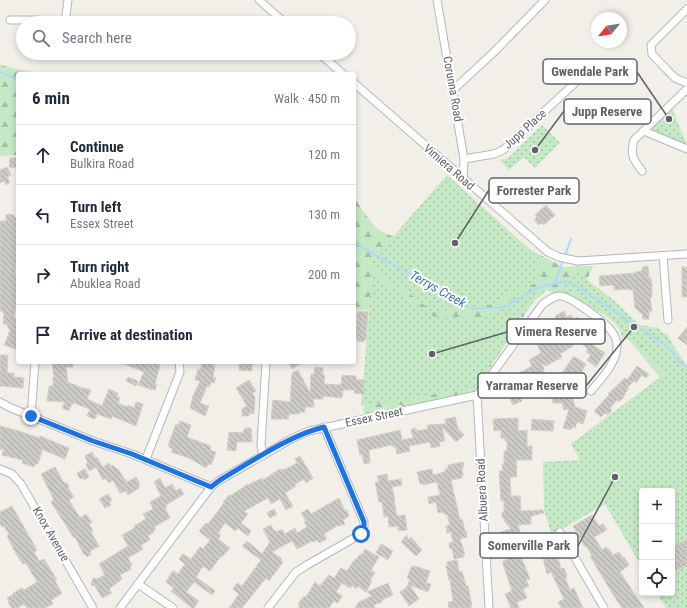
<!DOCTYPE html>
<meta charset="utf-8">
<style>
:root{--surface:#fff;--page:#f2f2f3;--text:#1f2937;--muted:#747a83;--line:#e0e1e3}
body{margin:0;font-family:"Roboto Condensed",sans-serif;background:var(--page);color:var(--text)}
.controls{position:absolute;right:12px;bottom:12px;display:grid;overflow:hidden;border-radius:4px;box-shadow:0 2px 6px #0003}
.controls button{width:36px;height:36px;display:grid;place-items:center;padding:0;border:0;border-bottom:1px solid var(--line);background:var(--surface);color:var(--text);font:20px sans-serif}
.compass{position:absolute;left:591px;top:12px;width:36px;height:36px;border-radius:50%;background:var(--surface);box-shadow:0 2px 6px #0003;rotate:240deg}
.stop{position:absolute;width:12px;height:12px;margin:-9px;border:3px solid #1a73e8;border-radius:50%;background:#fff}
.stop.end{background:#1a73e8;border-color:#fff;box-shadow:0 1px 4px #0008}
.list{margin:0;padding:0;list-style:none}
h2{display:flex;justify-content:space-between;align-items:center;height:52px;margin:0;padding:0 16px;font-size:17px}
h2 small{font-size:13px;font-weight:400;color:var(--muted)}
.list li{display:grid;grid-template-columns:26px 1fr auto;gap:12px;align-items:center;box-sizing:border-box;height:60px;padding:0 16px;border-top:1px solid var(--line)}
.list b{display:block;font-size:15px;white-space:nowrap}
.list p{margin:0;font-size:13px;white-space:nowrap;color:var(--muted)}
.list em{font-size:13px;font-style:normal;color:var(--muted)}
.icon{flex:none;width:22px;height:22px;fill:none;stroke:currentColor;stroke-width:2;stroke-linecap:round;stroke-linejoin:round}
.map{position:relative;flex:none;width:687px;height:608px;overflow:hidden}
.search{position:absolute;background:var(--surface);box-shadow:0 2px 6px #0003;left:16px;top:16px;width:340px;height:44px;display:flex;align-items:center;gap:10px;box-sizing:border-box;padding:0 14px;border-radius:22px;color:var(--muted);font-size:15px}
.panel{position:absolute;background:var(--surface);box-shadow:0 2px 6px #0003;left:16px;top:72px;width:340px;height:292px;border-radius:4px}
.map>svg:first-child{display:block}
.forest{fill:url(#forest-firs)}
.park{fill:url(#park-dots)}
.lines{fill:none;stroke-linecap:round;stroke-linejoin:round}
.stream{stroke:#aadaff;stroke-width:2}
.building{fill:url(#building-back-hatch);stroke:#d6d1c6}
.minor-casing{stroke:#b5b8bc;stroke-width:9}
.minor{stroke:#fff;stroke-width:7}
.route{stroke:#1a73e8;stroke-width:5}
.labels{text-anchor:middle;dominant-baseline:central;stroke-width:4;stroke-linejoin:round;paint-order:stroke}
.street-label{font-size:12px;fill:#5f6368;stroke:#fff}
.water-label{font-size:13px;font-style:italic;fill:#4174aa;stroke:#fff}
.leader{fill:none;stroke:#5f6368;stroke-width:1.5}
.callout-dot{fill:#5f6368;stroke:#fff;stroke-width:1.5}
.callout{fill:#fff;stroke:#5f6368;stroke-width:1.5}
.callout-label{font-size:13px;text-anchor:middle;font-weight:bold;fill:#5f6368}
</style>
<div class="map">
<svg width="687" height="608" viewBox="0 0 687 608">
<defs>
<pattern id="forest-firs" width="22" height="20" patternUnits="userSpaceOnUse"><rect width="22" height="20" fill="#c5e8c5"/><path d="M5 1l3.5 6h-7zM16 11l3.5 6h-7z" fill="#a3c0a4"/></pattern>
<pattern id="park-dots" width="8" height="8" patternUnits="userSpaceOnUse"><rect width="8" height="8" fill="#c5e8c5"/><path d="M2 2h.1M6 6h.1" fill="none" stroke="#a3c0a4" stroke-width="1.8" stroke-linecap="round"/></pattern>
<pattern id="building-back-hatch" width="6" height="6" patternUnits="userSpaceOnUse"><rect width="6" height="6" fill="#cccac5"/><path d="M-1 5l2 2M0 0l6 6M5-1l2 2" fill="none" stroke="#a9a8a4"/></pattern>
</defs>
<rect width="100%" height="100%" fill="#f1efe8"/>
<g class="forest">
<polygon points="0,65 38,74 18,74 18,155 0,156"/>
<polygon points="354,196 362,210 377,229 408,244 531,250 563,267 593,266 587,280 640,325 668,335 684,373 672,392 610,317 547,290 533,302 473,394 363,416 370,311 354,309"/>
</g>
<g class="park">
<polygon points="672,108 687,145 687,146 650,130"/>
<polygon points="542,125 560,143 535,168 524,157 509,170 500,160 508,158"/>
<polygon points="447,175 538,257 537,283 508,292 497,302 489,305 432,312 417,299 391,281 371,262"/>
<polygon points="373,268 376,275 389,286 409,298 430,316 475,320 500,311 511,296 534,287 536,294 475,388 361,406"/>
<polygon points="581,271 581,275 616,302 639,325 659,328 663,333 666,334 687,366 687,608 666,608 657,593 672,593 672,491 642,491 642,567 605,504 552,535 544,510 543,462 580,460 571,444 667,372 640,345 622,337 618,326 610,319 575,293 568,290 562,290 574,272"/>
</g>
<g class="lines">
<g class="stream">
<polyline points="0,72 18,80"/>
<polyline points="354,243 473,309 505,307 537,288 566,281 584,291 668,347 680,363 687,367"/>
<polyline points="555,283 571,239"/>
</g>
</g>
<g class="building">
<polygon points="10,158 18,158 18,168 9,167"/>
<polygon points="7,167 11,175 7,177 10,182 6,185 4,181 0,183 0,170"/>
<polygon points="546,205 555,215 545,224 544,225 542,223 539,225 534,220 537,217 535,215"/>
<polygon points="9,214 14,215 14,217 18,218 18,263 16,263 15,274 18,274 16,289 18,289 18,306 16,306 14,318 18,318 18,350 4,345 10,330 6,324 3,324 4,314 0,310 0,221 6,221 6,215"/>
<polygon points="648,266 649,278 651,278 652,286 652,297 650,297 652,311 649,311 649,319 643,319 642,314 635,308 633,290 629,290 629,289 614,290 614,285 600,286 599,276 635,273 635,272 642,271 642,267"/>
<rect x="682" y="267" width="5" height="30"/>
<polygon points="357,311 368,312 366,340 364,340 364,342 357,341 358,339 356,339"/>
<polygon points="564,311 567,317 571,315 574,319 578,317 582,325 590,331 588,333 591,336 580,342 577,340 573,346 560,354 562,357 546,366 540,362 543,366 546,382 551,379 558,390 571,388 575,407 587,411 583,424 577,422 575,428 572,427 571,430 563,428 569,409 564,410 562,403 553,403 551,391 546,383 546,385 536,391 535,389 520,398 522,401 513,405 506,391 521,384 519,380 522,378 519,373 532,366 529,360 541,353 536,342 543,338 544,340 560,330 556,322 558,321 555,316"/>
<polygon points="687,327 687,345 678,338"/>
<polygon points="586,340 605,353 596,367 587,360 591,355 586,352 588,349 582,344"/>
<polygon points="0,355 8,355 7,373 14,373 14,377 24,378 23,388 0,386"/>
<polygon points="573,357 575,357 586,364 582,370 583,370 572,385 560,376"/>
<polygon points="52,362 73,362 73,367 66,367 68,382 85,389 85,388 91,390 87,399 102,406 109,389 118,393 117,397 120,398 118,403 127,407 128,405 134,408 136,402 143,404 136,426 112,416 111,419 97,414 95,419 91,418 87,416 90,409 74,403 73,404 72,404 69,411 62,408 65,402 47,401 49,386 53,386 53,377 54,377"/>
<polygon points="120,362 153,362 160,365 155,384 157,385 155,390 152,389 152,390 138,385 144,372"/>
<polygon points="203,362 214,362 213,365 215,366 213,377 216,378 214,383 211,382 209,387 207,386 200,403 209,406 205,416 190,408 193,396 200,381 195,380 198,369 200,370"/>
<polygon points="239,362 252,362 252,371 239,370"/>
<polygon points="288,362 303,362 292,369"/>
<polygon points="637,366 649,374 646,378 642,375 636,383 634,381 627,388 629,389 625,393 626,394 623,396 624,397 619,402 617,400 610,408 612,410 608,415 605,413 601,417 594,411 609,395 608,394 625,378 627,380"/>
<polygon points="315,367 323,368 323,375 325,375 324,384 341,385 342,375 356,376 356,380 364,380 364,394 354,393 355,390 343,390 342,398 323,396 323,399 313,399 314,407 305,407 305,412 301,412 298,414 289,414 288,419 271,419 273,400 290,402 292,373 298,370 310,393 311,374 314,374"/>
<polygon points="128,377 138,381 136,386 126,381"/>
<polygon points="249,380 256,391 252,393 255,397 254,414 249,413 249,416 242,416 242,409 247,406 236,388"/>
<polygon points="455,417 458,428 464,435 456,442 442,427 445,441 439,442 440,446 431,448 430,442 409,446 410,451 397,454 396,448 391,445 369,450 370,463 364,464 362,454 360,455 357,440 400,430 402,440 413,438 411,429 416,428 416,431 428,429 427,425 446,424 445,419"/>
<polygon points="518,418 518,431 527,430 527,446 532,446 532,460 516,460 517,477 510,477 511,496 520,496 521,511 543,510 544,513 531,516 531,524 518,525 521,535 528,534 530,543 525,544 526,550 522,551 524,558 522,559 530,579 526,580 529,586 523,589 527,598 517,602 519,608 511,608 505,594 512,591 503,564 503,561 507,560 501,532 511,529 505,522 504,518 502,518 502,512 504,512 504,501 501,501 499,471 503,471 502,464 504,464 504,451 507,451 507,441 505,441 505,438 501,438 501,430 494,431 493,419"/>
<polygon points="532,419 554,421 553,431 531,430"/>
<polygon points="180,421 191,425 187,437 211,446 210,450 216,452 211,465 208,464 206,468 189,458 171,452 173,449 169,447 170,445 168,445 176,424 179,425"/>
<polygon points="0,426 22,432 39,438 40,436 69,448 65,459 41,449 42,451 38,464 35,464 34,467 22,463 23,460 2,455 4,448 0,450"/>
<polygon points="245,428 251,428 252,442 237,442 236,451 227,450 229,432 243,433"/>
<polygon points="92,452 95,458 97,457 103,467 109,463 111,466 113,465 117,469 118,469 125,480 126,479 127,482 136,477 139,482 139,488 128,495 126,491 120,493 113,480 109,483 106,478 103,480 96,467 89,471 86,464 88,463 85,456"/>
<polygon points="300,456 313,478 306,483 304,479 295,484 296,486 285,493 293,506 286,510 280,499 271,504 268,498 244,511 248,514 241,523 251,531 248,536 238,528 235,531 225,523 218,533 221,535 218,539 230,548 222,557 221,556 210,571 203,566 196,577 215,591 212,595 194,582 186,592 199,601 194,608 192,608 171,591 174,588 166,582 172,572 174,571 178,574 185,564 179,559 183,554 191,559 200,547 203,549 210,540 199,531 206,523 208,524 224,503 223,502 229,495 230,496 248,484 248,485 262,478 263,480 280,469 281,470 284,469 284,470 297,463 295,459"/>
<polygon points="463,462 464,467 462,467 463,476 461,476 462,478 451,480 460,520 462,519 465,531 466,531 467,537 460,539 465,554 463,554 464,557 454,559 452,548 450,549 449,543 453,542 451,532 447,533 446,526 450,525 447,514 444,515 444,512 438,513 436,502 429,504 428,497 440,495 437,482 423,485 423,483 420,484 417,472 432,469 433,475 445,472 445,469 448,469 448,465"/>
<polygon points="55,467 64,483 67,483 69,486 68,488 74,497 69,500 80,518 86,514 92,522 89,524 93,531 91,532 99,546 90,551 91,554 87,557 85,554 84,555 75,537 74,538 51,502 54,500 41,474"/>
<polygon points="85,469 89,477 84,480 83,478 80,479 77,473"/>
<polygon points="387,474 388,481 401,479 402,485 392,487 395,500 394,500 397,516 405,515 407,530 398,531 398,526 389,527 388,516 384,517 382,502 379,502 375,482 379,482 377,476"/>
<polygon points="160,478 165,488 172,484 176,491 180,488 184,494 166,505 167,507 165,508 170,518 154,527 156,529 153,531 154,532 148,536 150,540 141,545 143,549 128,558 132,565 130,567 131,569 120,575 122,579 109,589 112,593 102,598 95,586 91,585 93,578 97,579 105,575 99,564 128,546 122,535 135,528 134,526 146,519 143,514 153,509 150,502 161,496 154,482"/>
<polygon points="108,494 112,500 109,502 111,505 105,508 99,499"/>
<polygon points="339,498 345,511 347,510 349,516 343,520 345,524 339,526 338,525 324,534 327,539 319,543 318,540 313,542 312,541 297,549 292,541 272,552 282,559 281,560 283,562 269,581 266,578 242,608 229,608 239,594 233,589 237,583 242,586 261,560 242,546 247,541 262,554 270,542 263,529 271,525 274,531 275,530 277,532 282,529 285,534 295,528 297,533 307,527 304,522 306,521 301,513 308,509 311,514"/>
<polygon points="12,506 37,550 34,552 39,561 44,559 57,580 55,581 62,593 51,601 53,604 45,608 27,608 24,604 17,608 12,608 8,602 9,601 7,598 14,594 13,593 22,588 24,590 37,582 26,563 23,564 15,552 7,536 9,534 4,526 2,527 0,523 0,512"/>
<polygon points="274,509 277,514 270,518 267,513"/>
<polygon points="592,515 599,526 603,524 607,530 594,537 602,550 606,547 608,549 609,549 613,555 619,552 623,558 624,557 629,565 620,572 644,608 622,608 609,588 590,556 592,556 586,546 585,547 573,526"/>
<polygon points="407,535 408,540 411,537 422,550 416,556 401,542"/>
<polygon points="687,540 687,565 672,572 672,547"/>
<polygon points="381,544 393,551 388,560 376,553"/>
<polygon points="554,545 561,569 564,568 567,576 566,577 566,580 570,590 574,588 583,608 561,608 558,602 564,599 551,572 547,574 542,554 544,553 543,549"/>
<polygon points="365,549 379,557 371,570 375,573 370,580 372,581 366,592 358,586 356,589 352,585 350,588 342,583 336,592 342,596 338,603 334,601 329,608 298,608 300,606 298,604 304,596 306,597 315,582 320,586 329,575 334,578 341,568 347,571 355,559 356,560 360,554 362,555"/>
<polygon points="457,560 459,572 462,571 466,586 468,586 472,606 471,606 471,608 449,608 448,602 453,601 450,580 449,580 446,566 448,566 447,562"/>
<polygon points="414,566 430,571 426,583 431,584 428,592 410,585 419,599 409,606 400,592 407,587 410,579 407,578 411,567"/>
<polygon points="388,583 393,595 382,600 382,602 374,605 375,608 355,608 359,602 372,596 367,592"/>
</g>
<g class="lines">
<g class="minor-casing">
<g id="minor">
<polyline points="259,0 285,23"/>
<polyline points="437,0 464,159 463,179"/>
<polyline points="687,9 651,45 652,54 667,70 675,78 687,83"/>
<polyline points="10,20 36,20 66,23"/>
<polyline points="65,23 68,0"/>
<polyline points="319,53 343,74"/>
<polyline points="354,83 548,252 559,257 578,261 687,254"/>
<polyline points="453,90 493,53 545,0"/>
<polyline points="644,131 687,149"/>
<polyline points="464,159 494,154 503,150 576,82"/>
<path d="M 642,171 C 633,159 630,155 634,140 L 687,89"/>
<polyline points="663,256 668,320"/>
<polyline points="477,395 489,608"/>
<polyline points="0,402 11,408 93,441 132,454 211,487"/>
<polyline points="31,416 35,362"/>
<polyline points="263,456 261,445 266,362"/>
<polyline points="146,459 180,372 179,362"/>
<polyline points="0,469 12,474 21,484 93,608"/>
<polyline points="560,532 604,608"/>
<polyline points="138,584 173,608"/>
<path d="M 120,608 L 211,487 L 220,480 L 291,439 L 309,431 L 477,395 L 542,305 C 547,301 552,297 558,296 C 568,294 601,320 609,328 C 613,332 616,338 617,344 C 618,362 601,379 591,391"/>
<polyline points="268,608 296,572 307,565 361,534 364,526 364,522 324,427"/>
</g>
</g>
<use href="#minor" class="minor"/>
</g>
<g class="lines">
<path class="route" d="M 31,416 L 93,441 L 132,454 L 211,487 L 220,480 C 251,462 290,435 324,427 L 364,522 L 364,526 L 361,534"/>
</g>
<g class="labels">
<g class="street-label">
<text transform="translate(453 89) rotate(80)">Corunna Road</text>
<text transform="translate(525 129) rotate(-42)">Jupp Place</text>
<text transform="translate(449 167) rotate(41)">Vimiera Road</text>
<text transform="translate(374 417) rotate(-12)">Essex Street</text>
<text transform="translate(482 490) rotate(-93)">Albuera Road</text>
<text transform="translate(51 534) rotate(60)">Knox Avenue</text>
</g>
<g class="water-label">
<text transform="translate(438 289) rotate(29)">Terrys Creek</text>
</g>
</g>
<path class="leader" d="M669 119L637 72M535 150L564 111M455 243L489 190M432 354L507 332M634 327L586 386M615 477L578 546"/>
<g class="callout-dot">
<circle cx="669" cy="119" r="4"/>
<circle cx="535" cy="150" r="4"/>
<circle cx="455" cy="243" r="4"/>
<circle cx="432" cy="354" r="4"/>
<circle cx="634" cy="327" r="4"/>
<circle cx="615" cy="477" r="4"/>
</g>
<g class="callout">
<rect x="543" y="59" width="94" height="25" rx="4"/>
<rect x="564" y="99" width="87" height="25" rx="4"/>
<rect x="489" y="178" width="90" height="25" rx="4"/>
<rect x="507" y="319" width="98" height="25" rx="4"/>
<rect x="478" y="373" width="108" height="25" rx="4"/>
<rect x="480" y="533" width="98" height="25" rx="4"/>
</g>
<g class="callout-label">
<text x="590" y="76">Gwendale Park</text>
<text x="607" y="116">Jupp Reserve</text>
<text x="534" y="195">Forrester Park</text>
<text x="556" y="336">Vimera Reserve</text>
<text x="532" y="390">Yarramar Reserve</text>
<text x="529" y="550">Somerville Park</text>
</g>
</svg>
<div class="controls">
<button>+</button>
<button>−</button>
<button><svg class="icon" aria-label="locate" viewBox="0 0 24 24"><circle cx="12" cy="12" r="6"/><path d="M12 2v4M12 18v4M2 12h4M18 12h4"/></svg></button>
</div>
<svg class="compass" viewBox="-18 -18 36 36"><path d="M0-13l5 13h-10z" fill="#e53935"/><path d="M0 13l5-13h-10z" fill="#747a83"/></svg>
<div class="stop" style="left:361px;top:534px"></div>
<div class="stop end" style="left:31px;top:416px"></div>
<div class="search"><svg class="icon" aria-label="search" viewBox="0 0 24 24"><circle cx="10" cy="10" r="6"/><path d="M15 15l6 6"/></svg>Search here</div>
<section class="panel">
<h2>6 min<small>Walk · 450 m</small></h2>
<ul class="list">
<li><svg class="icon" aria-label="ahead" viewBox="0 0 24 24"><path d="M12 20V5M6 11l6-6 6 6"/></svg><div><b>Continue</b><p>Bulkira Road</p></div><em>120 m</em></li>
<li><svg class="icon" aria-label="left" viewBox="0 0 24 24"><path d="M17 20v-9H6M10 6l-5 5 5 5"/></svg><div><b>Turn left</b><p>Essex Street</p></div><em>130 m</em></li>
<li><svg class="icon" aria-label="right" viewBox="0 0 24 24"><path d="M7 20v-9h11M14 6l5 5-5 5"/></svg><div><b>Turn right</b><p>Abuklea Road</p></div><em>200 m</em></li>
<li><svg class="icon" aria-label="arrive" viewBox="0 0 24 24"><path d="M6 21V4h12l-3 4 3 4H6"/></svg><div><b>Arrive at destination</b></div></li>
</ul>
</section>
</div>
